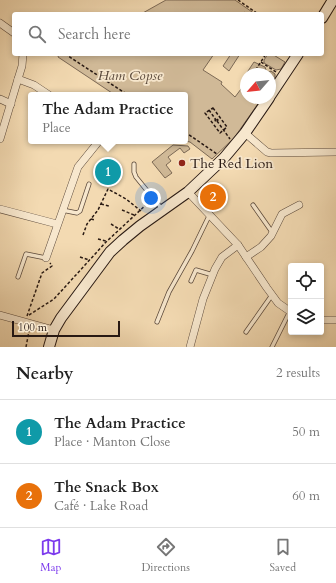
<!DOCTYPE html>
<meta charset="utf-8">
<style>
:root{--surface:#fff;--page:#f2f2f2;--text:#222;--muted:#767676;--line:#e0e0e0;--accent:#7c3aed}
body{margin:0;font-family:Cardo,serif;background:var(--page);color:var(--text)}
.controls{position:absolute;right:12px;bottom:12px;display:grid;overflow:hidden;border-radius:4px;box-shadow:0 2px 6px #0003}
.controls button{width:36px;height:36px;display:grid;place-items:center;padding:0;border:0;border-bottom:1px solid var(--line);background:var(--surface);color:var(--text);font:20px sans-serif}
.compass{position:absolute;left:240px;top:68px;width:36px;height:36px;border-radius:50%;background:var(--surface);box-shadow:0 2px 6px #0003;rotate:242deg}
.scale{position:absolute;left:12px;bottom:10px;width:108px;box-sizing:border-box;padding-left:4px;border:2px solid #281913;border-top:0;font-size:11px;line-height:14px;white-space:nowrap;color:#281913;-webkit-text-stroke:3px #f7e7cd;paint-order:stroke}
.you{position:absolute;left:151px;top:198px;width:14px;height:14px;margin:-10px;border:3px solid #fff;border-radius:50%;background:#1a73e8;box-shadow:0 0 0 6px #1a73e833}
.badge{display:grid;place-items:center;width:26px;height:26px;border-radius:50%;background:var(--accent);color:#fff;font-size:13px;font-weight:700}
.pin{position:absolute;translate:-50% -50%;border:2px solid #fff;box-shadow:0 1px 4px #0006}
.popup{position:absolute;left:28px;top:92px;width:160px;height:52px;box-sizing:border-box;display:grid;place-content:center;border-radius:4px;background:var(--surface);filter:drop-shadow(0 1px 3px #0005);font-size:13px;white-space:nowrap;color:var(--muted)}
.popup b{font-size:15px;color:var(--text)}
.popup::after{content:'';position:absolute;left:50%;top:100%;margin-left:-8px;border:8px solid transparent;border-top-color:var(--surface)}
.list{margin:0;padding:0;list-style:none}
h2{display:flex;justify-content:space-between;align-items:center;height:52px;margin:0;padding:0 16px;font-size:17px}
h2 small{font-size:13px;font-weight:400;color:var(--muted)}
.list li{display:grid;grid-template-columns:26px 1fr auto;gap:12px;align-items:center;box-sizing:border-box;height:64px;padding:0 16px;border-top:1px solid var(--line)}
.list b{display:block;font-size:15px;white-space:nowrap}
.list p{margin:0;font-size:13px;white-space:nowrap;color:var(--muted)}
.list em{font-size:13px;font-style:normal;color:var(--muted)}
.icon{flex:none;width:22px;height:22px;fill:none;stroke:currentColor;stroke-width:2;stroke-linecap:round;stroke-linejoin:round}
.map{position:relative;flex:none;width:336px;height:347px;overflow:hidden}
.search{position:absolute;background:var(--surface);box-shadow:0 2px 6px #0003;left:12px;right:12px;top:12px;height:44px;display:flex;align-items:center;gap:10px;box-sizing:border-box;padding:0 14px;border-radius:4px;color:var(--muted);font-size:15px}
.sheet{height:180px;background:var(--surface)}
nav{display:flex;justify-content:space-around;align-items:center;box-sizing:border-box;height:56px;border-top:1px solid var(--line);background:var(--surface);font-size:11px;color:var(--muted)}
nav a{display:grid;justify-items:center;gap:2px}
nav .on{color:var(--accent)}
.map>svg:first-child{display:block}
.green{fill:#d0b997;stroke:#7c6955}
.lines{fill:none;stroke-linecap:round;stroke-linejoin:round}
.lane-casing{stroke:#5b493b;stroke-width:5}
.street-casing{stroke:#5b493b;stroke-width:8}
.secondary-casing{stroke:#281913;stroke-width:12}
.path{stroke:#281913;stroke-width:1.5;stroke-dasharray:3 2;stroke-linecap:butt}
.lane{stroke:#f7e7cd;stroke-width:3.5}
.street{stroke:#f7e7cd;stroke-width:7}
.secondary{stroke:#f7e7cd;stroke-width:10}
.poi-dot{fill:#8f2418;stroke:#f7e7cd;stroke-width:1.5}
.labels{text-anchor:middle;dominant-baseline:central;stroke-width:3.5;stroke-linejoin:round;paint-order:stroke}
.park-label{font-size:14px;font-style:italic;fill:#5a493b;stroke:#f7e7cd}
.poi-label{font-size:14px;fill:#281913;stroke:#f7e7cd;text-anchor:start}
</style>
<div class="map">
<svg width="336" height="347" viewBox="0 0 336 347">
<rect width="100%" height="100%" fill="#f3dab2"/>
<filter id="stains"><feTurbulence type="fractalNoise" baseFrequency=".005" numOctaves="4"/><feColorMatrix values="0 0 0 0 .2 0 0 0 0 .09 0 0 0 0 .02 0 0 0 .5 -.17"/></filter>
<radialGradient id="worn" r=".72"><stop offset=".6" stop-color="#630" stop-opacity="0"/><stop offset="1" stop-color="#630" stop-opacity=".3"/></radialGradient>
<g class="green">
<polygon points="166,0 235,0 255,14 247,14 244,12 242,14 141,14"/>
<polygon points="59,54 214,54 203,70 222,82 221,84 235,97 241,89 244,90 246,88 246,98 262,98 234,138 212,159 190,142 185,141 185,95 115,95 58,57"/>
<polygon points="231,54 240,54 229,71 223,66"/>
<polygon points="268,54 272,54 285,62 281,69 276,70 264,63 264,60"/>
<polygon points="254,62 265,67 267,73 271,71 275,74 275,78 270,85 270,74 246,74"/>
<polygon points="173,145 188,146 190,149 184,153 180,148 168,157 171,161 166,165 172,173 165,178 152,162"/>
</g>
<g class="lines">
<g class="lane-casing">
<g id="lane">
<polyline points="134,164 134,172 136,177 162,209"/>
<polyline points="253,205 272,232"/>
<polyline points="62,210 77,213 80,211 89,184"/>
<polyline points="18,277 26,254 46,258"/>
<polyline points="191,281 196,270 213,275"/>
<polyline points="157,322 169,292 192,251 210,214"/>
<polyline points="246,332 272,295"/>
<polyline points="272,347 290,311"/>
</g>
</g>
<g class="street-casing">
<g id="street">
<polyline points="0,23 14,33"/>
<polyline points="18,79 34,85 49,95"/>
<polyline points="0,99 11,104"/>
<polyline points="245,133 267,152 271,153 336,152"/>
<polyline points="0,139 18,79 22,66 23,54"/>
<polyline points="188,192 238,245 267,288 278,303 291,312"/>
<polyline points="0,209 57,224"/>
<polyline points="246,257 261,247 271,236 282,214 299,205"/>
<polyline points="46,258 78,167 99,141"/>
<polyline points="0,315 54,330"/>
<polyline points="321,320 336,320"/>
<polyline points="190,347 203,299 215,269 222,257 238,245"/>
</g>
</g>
<g class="secondary-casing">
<g id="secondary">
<polyline points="322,18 333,0"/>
<polyline points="270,96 298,54"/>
<polyline points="49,347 54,330 61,318 110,252 123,240 140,226 188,192 224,158 245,133 269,98"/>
</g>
</g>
<g class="path">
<polyline points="238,0 258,14"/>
<polyline points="65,54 128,95"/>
<polyline points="261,62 276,72"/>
<polyline points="253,74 266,54"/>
<polyline points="241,85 244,88 246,85"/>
<polygon points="213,108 227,127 220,133 205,113"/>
<polyline points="209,110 216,120"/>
<polygon points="217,119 218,120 216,122 215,120"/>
<polyline points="217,121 230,139"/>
<polyline points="185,132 217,154"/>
<polyline points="101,204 109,206"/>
<polyline points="122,210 134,215"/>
<polyline points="91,219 95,220"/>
<polyline points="111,224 119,229"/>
<polyline points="83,235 87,224 98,210 108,189 126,199 141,211"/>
<polyline points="98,239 106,241"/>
<polyline points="80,257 89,260"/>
<polyline points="29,315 54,299 106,242 149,202"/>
<polyline points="27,316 42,273 52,266 50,263"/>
<polyline points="26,347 29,331"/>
</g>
<use href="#lane" class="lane"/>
<use href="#street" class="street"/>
<use href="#secondary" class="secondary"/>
</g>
<circle class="poi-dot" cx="182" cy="163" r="4"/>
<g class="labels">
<g class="park-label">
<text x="130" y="75">Ham Copse</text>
</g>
<g class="poi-label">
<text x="190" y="163">The Red Lion</text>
</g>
</g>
<rect width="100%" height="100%" filter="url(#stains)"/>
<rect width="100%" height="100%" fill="url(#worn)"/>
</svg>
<div class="controls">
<button><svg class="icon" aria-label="locate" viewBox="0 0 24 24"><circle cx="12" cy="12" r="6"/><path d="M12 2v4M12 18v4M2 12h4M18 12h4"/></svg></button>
<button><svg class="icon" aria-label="layers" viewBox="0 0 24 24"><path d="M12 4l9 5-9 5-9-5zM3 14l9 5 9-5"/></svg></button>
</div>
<svg class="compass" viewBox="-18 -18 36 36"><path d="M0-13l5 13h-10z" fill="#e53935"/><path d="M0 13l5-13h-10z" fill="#767676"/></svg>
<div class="scale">100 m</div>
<div class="you"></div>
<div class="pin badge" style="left:108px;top:172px;background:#0f9aa8">1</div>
<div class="popup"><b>The Adam Practice</b>Place</div>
<div class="pin badge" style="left:213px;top:197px;background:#e8710a">2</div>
<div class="search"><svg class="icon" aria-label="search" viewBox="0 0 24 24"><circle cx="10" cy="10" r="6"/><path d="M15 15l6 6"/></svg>Search here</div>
</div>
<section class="sheet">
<h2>Nearby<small>2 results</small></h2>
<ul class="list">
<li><span class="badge" style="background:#0f9aa8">1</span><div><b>The Adam Practice</b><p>Place · Manton Close</p></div><em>50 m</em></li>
<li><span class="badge" style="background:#e8710a">2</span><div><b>The Snack Box</b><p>Café · Lake Road</p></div><em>60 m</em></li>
</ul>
</section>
<nav>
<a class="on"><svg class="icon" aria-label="map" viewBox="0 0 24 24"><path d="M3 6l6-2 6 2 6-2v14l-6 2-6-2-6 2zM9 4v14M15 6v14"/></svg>Map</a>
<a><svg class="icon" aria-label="directions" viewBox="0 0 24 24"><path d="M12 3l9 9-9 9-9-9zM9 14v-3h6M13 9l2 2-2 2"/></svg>Directions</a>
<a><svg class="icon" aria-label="saved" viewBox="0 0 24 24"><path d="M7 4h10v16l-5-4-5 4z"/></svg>Saved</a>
</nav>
